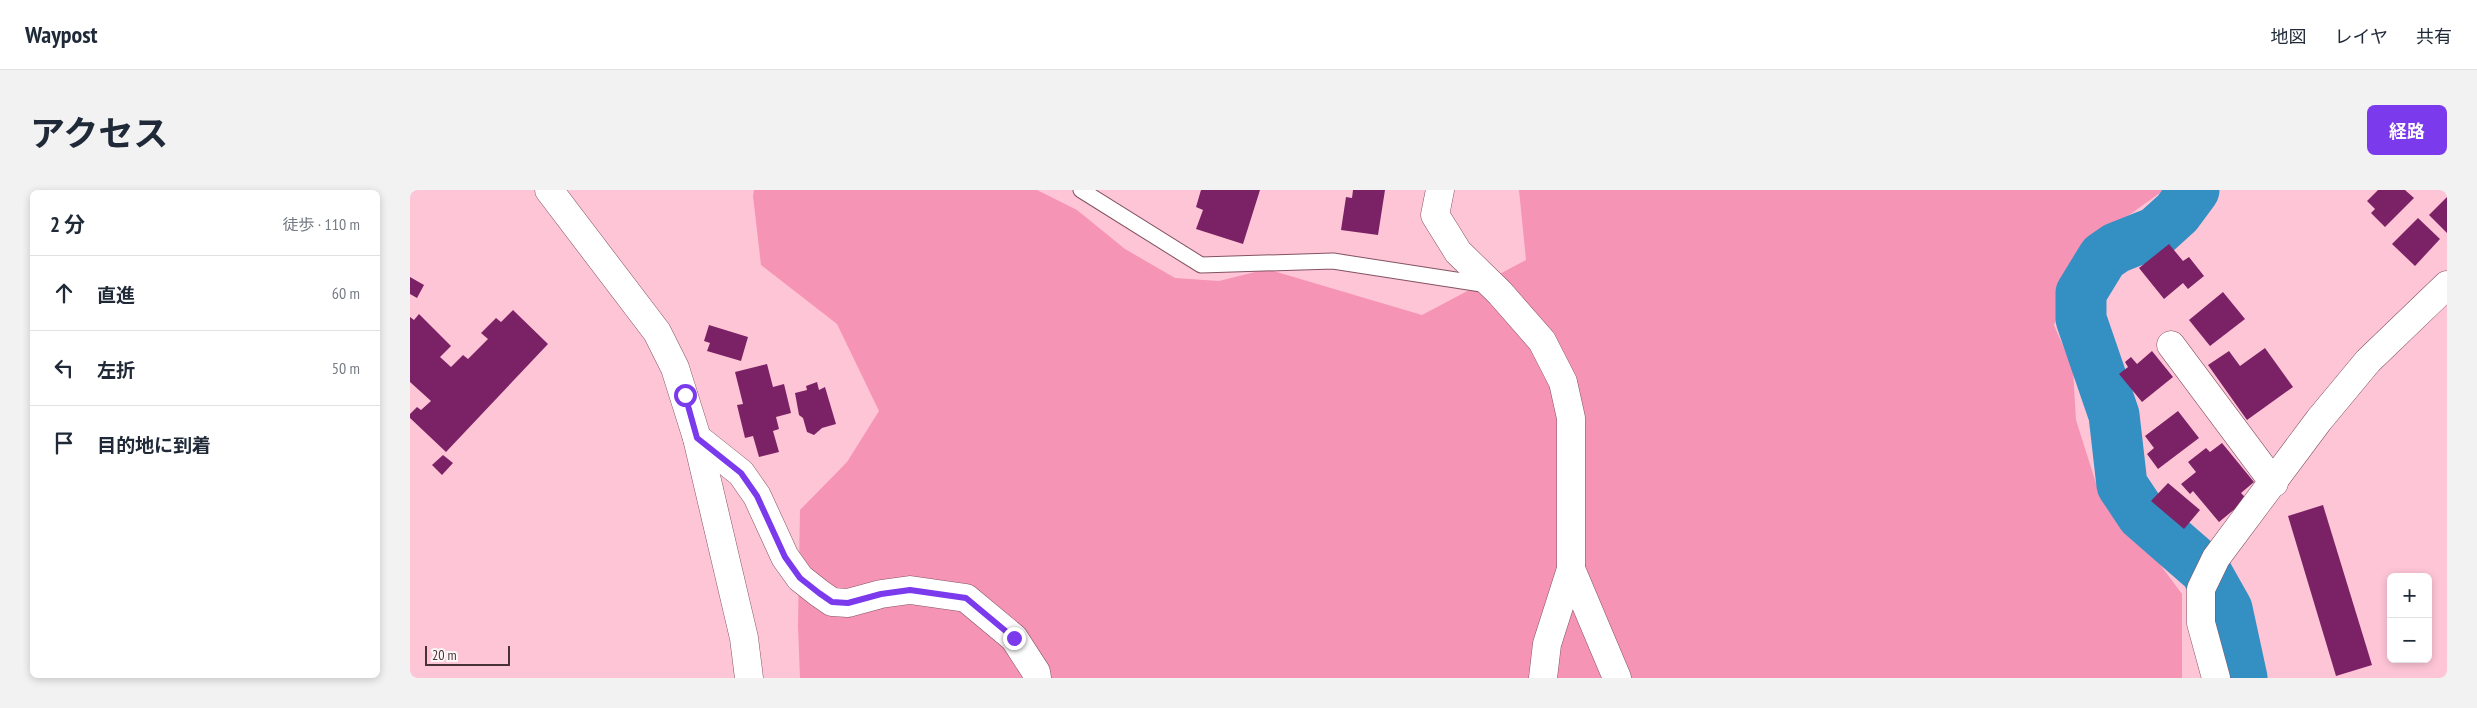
<!DOCTYPE html>
<html lang="ja">
<meta charset="utf-8">
<style>
:root{--surface:#fff;--page:#f2f2f3;--text:#1f2937;--muted:#747a83;--line:#e0e1e3;--accent:#7c3aed}
body{margin:0;font-family:"PT Sans Narrow","Noto Sans JP",sans-serif;background:var(--page);color:var(--text)}
.controls{position:absolute;right:15px;bottom:15px;display:grid;overflow:hidden;border-radius:8px;box-shadow:0 2px 8px #0003}
.controls button{width:45px;height:45px;display:grid;place-items:center;padding:0;border:0;border-bottom:1px solid var(--line);background:var(--surface);color:var(--text);font:25px sans-serif}
.scale{position:absolute;left:15px;bottom:12px;width:85px;box-sizing:border-box;padding-left:5px;border:2px solid #483239;border-top:0;font-size:14px;line-height:18px;white-space:nowrap;color:#483239;-webkit-text-stroke:4px #fdf7f8;paint-order:stroke}
.stop{position:absolute;width:15px;height:15px;margin:-11px;border:4px solid #7c3aed;border-radius:50%;background:#fff}
.stop.end{background:#7c3aed;border-color:#fff;box-shadow:0 1px 5px #0008}
.list{margin:0;padding:0;list-style:none}
h2{display:flex;justify-content:space-between;align-items:center;height:65px;margin:0;padding:0 20px;font-size:21px}
h2 small{font-size:16px;font-weight:400;color:var(--muted)}
.list li{display:grid;grid-template-columns:32px 1fr auto;gap:15px;align-items:center;box-sizing:border-box;height:75px;padding:0 20px;border-top:1px solid var(--line)}
.list b{display:block;font-size:19px;white-space:nowrap}
.list em{font-size:16px;font-style:normal;color:var(--muted)}
.icon{flex:none;width:28px;height:28px;fill:none;stroke:currentColor;stroke-width:2;stroke-linecap:round;stroke-linejoin:round}
.map{position:relative;flex:none;width:2037px;height:488px;overflow:hidden;border-radius:8px}
header{display:flex;align-items:center;gap:30px;box-sizing:border-box;height:70px;padding:0 25px;background:var(--surface);border-bottom:1px solid var(--line)}
header strong{font-size:24px}
nav{display:flex;gap:28px;margin-inline-start:auto;font-size:18px}
.intro{display:flex;align-items:center;justify-content:space-between;box-sizing:border-box;height:120px;padding:0 30px}
h1{margin:0;font-size:35px}
.button{padding:12px 22px;border-radius:8px;background:var(--accent);color:#fff;font-size:18px;font-weight:700}
main{display:flex;gap:30px;padding:0 30px}
aside{flex:1;background:var(--surface);border-radius:8px;box-shadow:0 2px 8px #0003}
.map>svg:first-child{display:block}
.green{fill:#f694b5}
.lines{fill:none;stroke-linecap:round;stroke-linejoin:round}
.river{stroke:#348fc3;stroke-width:51}
.building{fill:#7b2266}
.service-casing{stroke:#835363;stroke-width:17}
.minor-casing{stroke:#835363;stroke-width:29}
.tertiary-casing{stroke:#835363;stroke-width:29}
.service{stroke:#fff;stroke-width:15}
.minor{stroke:#fff;stroke-width:28}
.tertiary{stroke:#fff;stroke-width:28}
.route{stroke:#7c3aed;stroke-width:6}
</style>
<header>
<strong>Waypost</strong>
<nav><a>地図</a><a>レイヤ</a><a>共有</a></nav>
</header>
<div class="intro"><h1>アクセス</h1><a class="button">経路</a></div>
<main>
<aside>
<h2>2 分<small>徒歩 · 110 m</small></h2>
<ul class="list">
<li><svg class="icon" aria-label="ahead" viewBox="0 0 24 24"><path d="M12 20V5M6 11l6-6 6 6"/></svg><div><b>直進</b></div><em>60 m</em></li>
<li><svg class="icon" aria-label="left" viewBox="0 0 24 24"><path d="M17 20v-9H6M10 6l-5 5 5 5"/></svg><div><b>左折</b></div><em>50 m</em></li>
<li><svg class="icon" aria-label="arrive" viewBox="0 0 24 24"><path d="M6 21V4h12l-3 4 3 4H6"/></svg><div><b>目的地に到着</b></div></li>
</ul>
</aside>
<div class="map">
<svg width="2037" height="488" viewBox="0 0 2037 488">
<rect width="100%" height="100%" fill="#fec5d7"/>
<polygon class="green" points="344,0 627,0 667,20 715,59 765,88 809,91 857,79 1012,125 1116,70 1109,0 1754,0 1701,38 1676,67 1644,135 1663,179 1666,230 1691,309 1746,369 1772,404 1772,488 390,488 388,436 390,320 437,272 469,221 427,134 351,75 343,6"/>
<g class="lines">
<polyline class="river" points="1784,0 1767,23 1746,42 1706,58 1693,67 1671,103 1671,129 1704,225 1712,295 1732,325 1795,380 1817,419 1832,488"/>
</g>
<g class="building">
<polygon points="791,0 850,0 833,54 786,39 793,20 786,17"/>
<polygon points="943,0 975,0 968,45 931,40 936,7 942,8"/>
<polygon points="1968,0 1995,0 2004,8 1975,37 1961,23 1965,19 1957,11"/>
<polygon points="2037,7 2037,43 2019,25"/>
<polygon points="2008,28 2030,49 2005,76 1982,54"/>
<polygon points="1759,54 1773,71 1779,67 1794,86 1778,99 1773,93 1754,109 1729,78"/>
<polygon points="0,87 14,95 7,108 0,104"/>
<polygon points="1813,102 1835,129 1800,156 1779,130"/>
<polygon points="103,120 138,154 36,262 0,228 0,224 7,217 11,220 21,211 0,192 0,127 4,130 9,124 41,156 30,167 41,177 53,165 58,169 78,149 71,143 86,128 91,132"/>
<polygon points="299,135 338,147 331,171 297,161 300,153 294,151"/>
<polygon points="1855,158 1883,197 1837,230 1798,175 1819,161 1830,176"/>
<polygon points="1742,161 1763,187 1732,212 1709,184 1718,177 1715,172 1721,167 1727,174"/>
<polygon points="357,174 363,197 374,194 381,223 366,227 369,239 363,241 369,262 349,267 343,246 335,248 327,215 333,214 325,182"/>
<polygon points="407,192 409,200 415,197 426,234 412,238 404,245 397,242 393,228 389,225 385,203 397,200 396,196"/>
<polygon points="1768,221 1789,248 1748,279 1737,264 1744,258 1735,246"/>
<polygon points="1812,253 1844,292 1831,303 1837,309 1809,332 1783,301 1780,304 1771,294 1786,282 1778,272 1796,258 1800,262"/>
<polygon points="33,265 43,273 32,285 22,275"/>
<polygon points="1758,293 1790,320 1774,339 1741,311"/>
<polygon points="1913,315 1962,475 1926,486 1878,326"/>
</g>
<g class="lines">
<g class="service-casing">
<polyline id="service" points="671,0 791,75 923,71 1078,95"/>
</g>
<g class="minor-casing">
<g id="minor">
<polyline points="1030,0 1025,25 1048,62 1090,103 1132,151 1153,192 1161,228 1161,379 1137,454 1133,488"/>
<polyline points="1761,155 1864,293"/>
<polyline points="287,248 331,283 347,306 375,367 390,388 409,403 422,412 438,413 471,404 500,400 556,408 604,448 626,482 627,488"/>
<polyline points="1161,379 1207,488"/>
<polyline points="1806,488 1791,433 1791,399 1806,368 1909,230 1958,171 2037,95"/>
</g>
</g>
<g class="tertiary-casing">
<polyline id="tertiary" points="139,0 247,142 265,178 287,248 334,448 339,488"/>
</g>
<use href="#service" class="service"/>
<use href="#minor" class="minor"/>
<use href="#tertiary" class="tertiary"/>
</g>
<g class="lines">
<polyline class="route" points="275,205 287,248 331,283 347,306 375,367 390,388 409,403 422,412 438,413 471,404 500,400 556,408 604,448"/>
</g>
</svg>
<div class="controls">
<button>+</button>
<button>−</button>
</div>
<div class="scale">20 m</div>
<div class="stop" style="left:275px;top:205px"></div>
<div class="stop end" style="left:604px;top:448px"></div>
</div>
</main>
